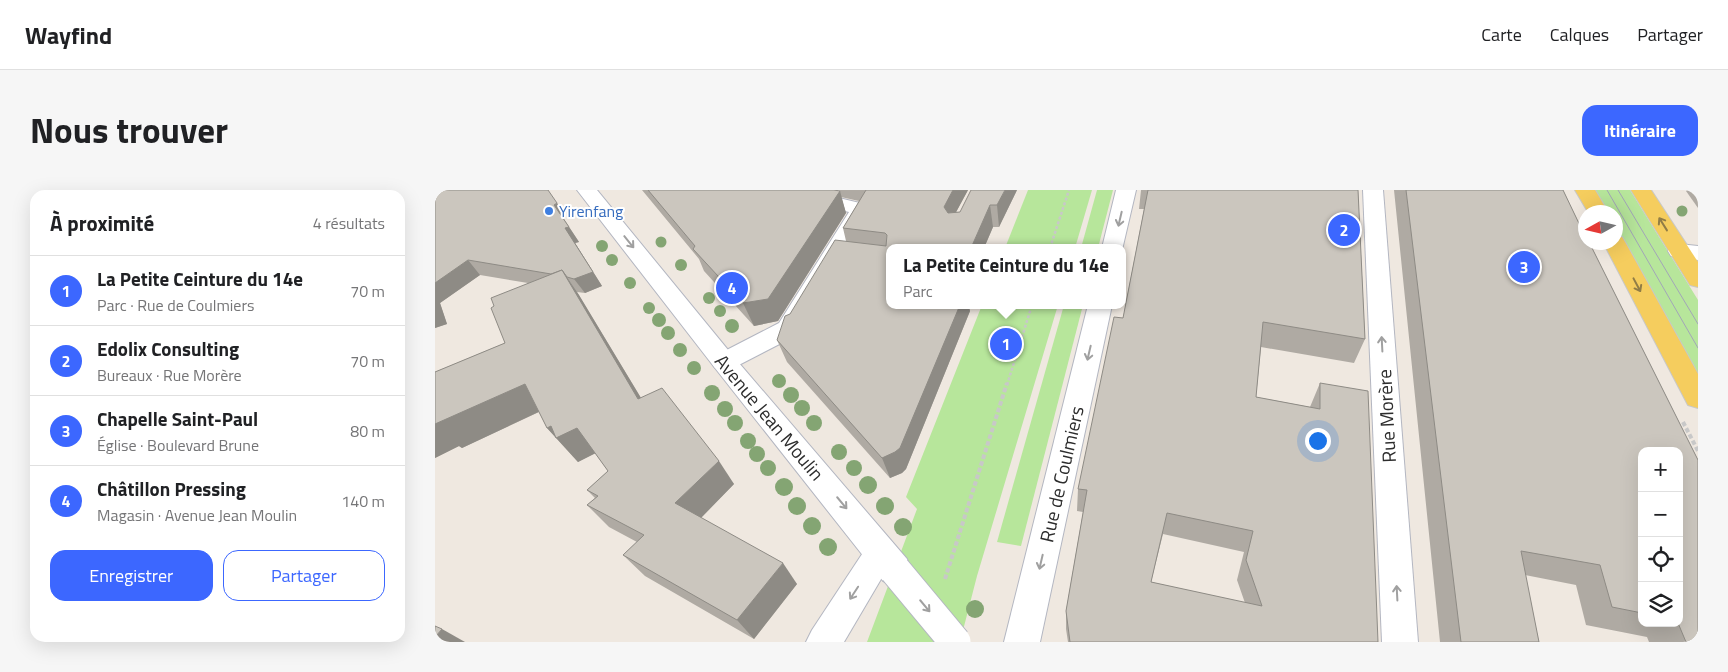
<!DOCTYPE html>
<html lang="fr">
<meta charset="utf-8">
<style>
:root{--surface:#fff;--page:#f6f6f6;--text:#202124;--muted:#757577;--line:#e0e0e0;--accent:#3c67ff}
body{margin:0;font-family:"Titillium Web",sans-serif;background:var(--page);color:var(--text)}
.controls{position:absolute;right:15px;bottom:15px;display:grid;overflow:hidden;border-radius:10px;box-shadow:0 5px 20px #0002}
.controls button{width:45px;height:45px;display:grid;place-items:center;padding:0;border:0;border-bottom:1px solid var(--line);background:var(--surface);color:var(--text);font:25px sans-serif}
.compass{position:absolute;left:1143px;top:15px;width:45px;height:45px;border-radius:50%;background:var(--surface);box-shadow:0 5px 20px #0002;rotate:262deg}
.you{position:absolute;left:882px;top:250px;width:18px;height:18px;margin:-12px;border:4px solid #fff;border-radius:50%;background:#1a73e8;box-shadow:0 0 0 8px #1a73e833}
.badge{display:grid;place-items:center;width:32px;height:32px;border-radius:50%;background:var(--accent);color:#fff;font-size:16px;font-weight:700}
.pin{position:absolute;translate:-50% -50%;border:2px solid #fff;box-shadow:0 1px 5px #0006}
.popup{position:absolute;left:451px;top:54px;width:240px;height:65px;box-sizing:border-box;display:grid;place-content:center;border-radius:10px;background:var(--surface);filter:drop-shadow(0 1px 4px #0005);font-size:16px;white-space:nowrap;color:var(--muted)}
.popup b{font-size:19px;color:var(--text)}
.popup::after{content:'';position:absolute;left:50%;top:100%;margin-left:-10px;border:10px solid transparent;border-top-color:var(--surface)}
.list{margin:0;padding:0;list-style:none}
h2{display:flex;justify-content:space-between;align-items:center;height:65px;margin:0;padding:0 20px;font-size:21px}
h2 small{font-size:16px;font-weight:400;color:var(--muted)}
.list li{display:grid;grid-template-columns:32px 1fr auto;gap:15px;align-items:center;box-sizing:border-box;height:70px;padding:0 20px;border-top:1px solid var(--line)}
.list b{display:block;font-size:19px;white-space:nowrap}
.list p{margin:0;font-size:16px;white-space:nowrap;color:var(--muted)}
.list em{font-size:16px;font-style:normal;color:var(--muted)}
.actions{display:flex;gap:10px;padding:15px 20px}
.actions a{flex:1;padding:11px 0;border:1px solid var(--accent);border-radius:15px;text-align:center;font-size:18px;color:var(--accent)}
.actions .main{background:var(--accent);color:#fff}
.icon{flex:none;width:28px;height:28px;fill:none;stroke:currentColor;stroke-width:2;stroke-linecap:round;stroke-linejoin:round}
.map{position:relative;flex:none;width:1263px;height:452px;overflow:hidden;border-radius:15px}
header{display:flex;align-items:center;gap:30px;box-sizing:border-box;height:70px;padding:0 25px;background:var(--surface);border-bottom:1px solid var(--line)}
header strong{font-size:24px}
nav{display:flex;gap:28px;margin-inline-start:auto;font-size:18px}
.intro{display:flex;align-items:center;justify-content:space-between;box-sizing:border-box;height:120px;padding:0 30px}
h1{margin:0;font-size:35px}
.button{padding:12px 22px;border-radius:15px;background:var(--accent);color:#fff;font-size:18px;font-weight:700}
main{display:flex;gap:30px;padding:0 30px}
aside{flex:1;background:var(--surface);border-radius:15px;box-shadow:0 5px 20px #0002}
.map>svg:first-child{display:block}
.green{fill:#b7e69b}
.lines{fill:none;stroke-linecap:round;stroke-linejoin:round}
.street-casing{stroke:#b3b6c1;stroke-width:2}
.secondary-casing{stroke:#b3b6c1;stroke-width:2}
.primary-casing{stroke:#c8c8c8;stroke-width:2}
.path-far1{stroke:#c8c8c8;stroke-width:2.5;stroke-dasharray:3 2;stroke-linecap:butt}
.path{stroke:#c8c8c8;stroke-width:4;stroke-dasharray:4.5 2.5;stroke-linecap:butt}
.street{fill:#fff;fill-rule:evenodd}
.secondary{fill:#fff;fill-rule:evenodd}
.primary{fill:#f5cd5e;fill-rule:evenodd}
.tram{stroke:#a2a5b8;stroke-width:1}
.secondary-bridge-casing{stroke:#b3b6c1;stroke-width:33;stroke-linecap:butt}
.secondary-bridge{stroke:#fff;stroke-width:31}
.tree{fill:#84a573}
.wall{fill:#afaaa3;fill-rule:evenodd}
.shaded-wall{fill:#8e8b85}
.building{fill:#cbc6be;stroke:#8e8b85;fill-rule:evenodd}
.oneway{stroke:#a0a0a0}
.oneway2{stroke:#917d46}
.shop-dot{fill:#3f7fe0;stroke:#fff;stroke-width:2}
.labels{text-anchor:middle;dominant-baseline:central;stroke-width:4;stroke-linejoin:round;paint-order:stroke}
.far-shop-label{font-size:16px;fill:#366cbe;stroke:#fff;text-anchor:start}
.street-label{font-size:19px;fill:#2d2d2d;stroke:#fff}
</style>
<header>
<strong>Wayfind</strong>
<nav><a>Carte</a><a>Calques</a><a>Partager</a></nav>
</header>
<div class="intro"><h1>Nous trouver</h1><a class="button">Itinéraire</a></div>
<main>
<aside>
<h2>À proximité<small>4 résultats</small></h2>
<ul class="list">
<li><span class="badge">1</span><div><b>La Petite Ceinture du 14e</b><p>Parc · Rue de Coulmiers</p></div><em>70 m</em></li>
<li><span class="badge">2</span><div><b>Edolix Consulting</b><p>Bureaux · Rue Morère</p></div><em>70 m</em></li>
<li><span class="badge">3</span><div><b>Chapelle Saint-Paul</b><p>Église · Boulevard Brune</p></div><em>80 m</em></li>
<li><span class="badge">4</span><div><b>Châtillon Pressing</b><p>Magasin · Avenue Jean Moulin</p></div><em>140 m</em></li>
</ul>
<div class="actions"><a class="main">Enregistrer</a><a>Partager</a></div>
</aside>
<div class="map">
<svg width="1263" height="452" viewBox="0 0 1263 452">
<rect width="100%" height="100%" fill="#efe8e0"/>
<g class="green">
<polygon points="593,0 657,0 640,58 570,58"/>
<polygon points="662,0 678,0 663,58 646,58"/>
<polygon points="1160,0 1195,0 1263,110 1263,185 1181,37 1180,22 1173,22"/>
<polygon points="547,115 623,115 542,386 525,452 432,452 482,319 471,307"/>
<polygon points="629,115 648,115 586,356 562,352"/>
</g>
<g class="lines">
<g class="street-casing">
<g id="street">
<path d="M 385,0 L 405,0 L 404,8 L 433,15 L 436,19 L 362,145 L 298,178 L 289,181 L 280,178 L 276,172 L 280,166 L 344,133 L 414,22 C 403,19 390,19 383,9 Z"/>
<polygon points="681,0 701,0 687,60 687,58 667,58"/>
<polygon points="928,0 948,0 983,452 947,452"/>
<polygon points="1244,54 1263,56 1263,70 1236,66 1233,61 1236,56"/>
<polygon points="653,115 677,115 605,452 569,452"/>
<polygon points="446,348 457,352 462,362 409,452 371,452 377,440 435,352"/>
</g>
</g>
<g class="secondary-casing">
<polygon id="secondary" points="142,0 162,0 298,166 472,369 476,380 472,391 460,395 448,391 280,178"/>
</g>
<g class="primary-casing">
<g id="primary">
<polygon points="1140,0 1160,0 1173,22 1153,22"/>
<polygon points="1196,0 1216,0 1263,72 1263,97 1255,95"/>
<polygon points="1180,46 1187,47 1190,52 1263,184 1263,218 1253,215 1168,52 1180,52"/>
</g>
</g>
<g class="path-far1">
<polyline points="615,58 634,0"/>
<polyline points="572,195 597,115"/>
</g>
<g class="path">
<polyline points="1248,232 1263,261"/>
<polyline points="510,389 572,193"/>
</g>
<use href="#street" class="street"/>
<use href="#secondary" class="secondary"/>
<use href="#primary" class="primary"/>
<g class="tram">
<polyline points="1172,0 1263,158"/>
<polyline points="1183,0 1263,134"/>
</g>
<g class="secondary-bridge-casing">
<polyline id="secondary-bridge" points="460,380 520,452"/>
</g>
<use href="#secondary-bridge" class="secondary-bridge"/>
</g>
<g class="tree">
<circle cx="1247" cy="21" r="5.5"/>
<circle cx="226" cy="52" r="5.5"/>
<circle cx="167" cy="56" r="6"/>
<circle cx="177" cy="70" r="6"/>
<circle cx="246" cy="75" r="6"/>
<circle cx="195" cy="93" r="6"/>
<circle cx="274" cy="108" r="6"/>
<circle cx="214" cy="118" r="6"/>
<circle cx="285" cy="121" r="6"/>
<circle cx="224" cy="130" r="7"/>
<circle cx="297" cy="136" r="7"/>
<circle cx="233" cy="143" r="7"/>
<circle cx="245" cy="160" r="7"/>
<circle cx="259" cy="178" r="7"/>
<circle cx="344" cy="191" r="7"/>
<circle cx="277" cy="203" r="8"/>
<circle cx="356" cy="205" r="8"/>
<circle cx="367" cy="218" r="8"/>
<circle cx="290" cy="219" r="8"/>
<circle cx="300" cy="233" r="8"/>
<circle cx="379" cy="233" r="8"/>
<circle cx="313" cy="251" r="8"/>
<circle cx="404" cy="262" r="8"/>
<circle cx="322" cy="264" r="8"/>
<circle cx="333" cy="278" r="8"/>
<circle cx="419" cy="278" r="8"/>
<circle cx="433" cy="295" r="9"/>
<circle cx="349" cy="297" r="9"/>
<circle cx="362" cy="316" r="9"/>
<circle cx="450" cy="316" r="9"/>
<circle cx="377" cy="336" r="9"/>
<circle cx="468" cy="337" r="9"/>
<circle cx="393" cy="357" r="9"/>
<circle cx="540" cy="419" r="9"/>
</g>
<g class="wall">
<polygon points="0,0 122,13 131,27 129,29 144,52 140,53 167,96 150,103 142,102 206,208 299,294 266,328 362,394 319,449 210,386 188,365 202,352 174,337 152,315 160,308 152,300 173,281 160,263 143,272 112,238 104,222 27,258 24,256 0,268 0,182 70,153 59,116 93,93 45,85 5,113 12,134 0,138"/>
<polygon points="207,0 399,0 405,1 404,0 533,0 521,22 525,22 582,0 564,37 558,37 549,58 455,58 535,121 471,279 467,283 455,288 352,172 342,150 355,124 411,51 408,38 424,11 406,7 411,23 343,131 319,136 269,81 264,69"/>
<path d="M 706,0 L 923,0 L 930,149 L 919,173 L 826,157 L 821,207 L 875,217 L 885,193 L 943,452 L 633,452 L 631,439 L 631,421 L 648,322 L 642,321 L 643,299 L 688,128 L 709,19 L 704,19 ZM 728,344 L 809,362 L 802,390 L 810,413 L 716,392 Z"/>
<path d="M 959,0 L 1128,0 L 1150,46 L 1150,52 L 1154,52 L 1263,270 L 1263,452 L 1214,452 L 1212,447 L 1151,435 L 1141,395 L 1090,385 L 1104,452 L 1005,452 ZM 1207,261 L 1244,261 L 1244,433 L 1207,433 Z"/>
<polygon points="1252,0 1263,0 1263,18 1251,1"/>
</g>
<g class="shaded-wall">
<polygon points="518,0 533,0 512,39 509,17"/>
<polygon points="570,0 582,0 564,37 562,15"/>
<polygon points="405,1 411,23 343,131 319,136 308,113"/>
<polygon points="122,13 131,27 128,29 119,15"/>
<polygon points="555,15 558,37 549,58 536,58"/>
<polygon points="134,37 144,52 140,53 167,96 150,103 139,89 130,38"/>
<polygon points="33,70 45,85 5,113 12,134 0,138 0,93"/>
<polygon points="127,80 144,105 221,233 203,209"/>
<polygon points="525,115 534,115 535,121 471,279 467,283 455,288 447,268"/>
<polygon points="90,194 112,218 27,258 24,256 0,268 0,233"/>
<polygon points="116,236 142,238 163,262 143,272 112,238"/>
<polygon points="284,271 299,294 258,336 240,313"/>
<polygon points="348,373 362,394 319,449 302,430"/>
<polygon points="7,439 30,452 0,452 0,447"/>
</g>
<g class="building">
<polygon points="0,0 113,0 122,13 119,15 134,37 130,38 158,82 139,89 132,87 127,80 116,84 33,70 0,93"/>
<polygon points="213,0 399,0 405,1 333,109 308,113 258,59 260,56"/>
<polygon points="431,0 518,0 509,17 513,23 525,22 536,0 570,0 562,15 555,15 536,58 455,58 455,115 525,115 465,258 460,262 447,268 342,150 350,126 355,124 400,50 451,56 452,45 450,43 408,38"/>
<path d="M 713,0 L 923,0 L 930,149 L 828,132 L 821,207 L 885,219 L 885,193 L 933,201 L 943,452 L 635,452 L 631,421 L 652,300 L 643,299 L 679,127 L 688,128 ZM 732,323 L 818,341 L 811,370 L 827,416 L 716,392 Z"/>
<polygon points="971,0 1128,0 1150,46 1150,52 1154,52 1263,270 1263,452 1251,452 1243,433 1244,433 1244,261 1207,261 1207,423 1177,417 1165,375 1086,361 1104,452 1026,452"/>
<polygon points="127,80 203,209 227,198 284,271 240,313 348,373 302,430 188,365 209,345 152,315 163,306 152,300 173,281 142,238 121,248 116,236 112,238 90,194 0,234 0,182 70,153 56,118 59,116 56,108"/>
<polygon points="0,436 7,439 0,447"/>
</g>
<defs><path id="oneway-shaft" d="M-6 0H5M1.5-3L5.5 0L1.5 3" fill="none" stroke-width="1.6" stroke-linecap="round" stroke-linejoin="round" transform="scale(1.25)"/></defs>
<g class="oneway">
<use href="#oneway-shaft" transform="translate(685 29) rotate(103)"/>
<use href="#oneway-shaft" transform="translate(194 52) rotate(51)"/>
<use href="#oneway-shaft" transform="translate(947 154) rotate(-93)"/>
<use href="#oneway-shaft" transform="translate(654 163) rotate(103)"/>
<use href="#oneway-shaft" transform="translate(407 313) rotate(50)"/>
<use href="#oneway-shaft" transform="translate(606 372) rotate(103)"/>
<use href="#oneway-shaft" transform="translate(419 403) rotate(123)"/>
<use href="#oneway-shaft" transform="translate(962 403) rotate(-93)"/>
<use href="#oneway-shaft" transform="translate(490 416) rotate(50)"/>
</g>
<g class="oneway2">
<use href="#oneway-shaft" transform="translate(1228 34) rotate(-122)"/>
<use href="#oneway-shaft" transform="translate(1202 95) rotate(62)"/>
</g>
<circle class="shop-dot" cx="114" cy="21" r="5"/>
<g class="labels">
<g class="far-shop-label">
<text x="124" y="21">Yirenfang</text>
</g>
<g class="street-label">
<text transform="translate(951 226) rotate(-93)">Rue Morère</text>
<text transform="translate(335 227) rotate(50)">Avenue Jean Moulin</text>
<text transform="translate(626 284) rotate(-77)">Rue de Coulmiers</text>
</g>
</g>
</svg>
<div class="controls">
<button>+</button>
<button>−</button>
<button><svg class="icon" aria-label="locate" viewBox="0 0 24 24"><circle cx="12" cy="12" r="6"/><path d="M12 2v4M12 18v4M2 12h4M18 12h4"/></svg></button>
<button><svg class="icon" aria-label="layers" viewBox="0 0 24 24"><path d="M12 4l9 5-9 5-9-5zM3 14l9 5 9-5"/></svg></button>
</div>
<svg class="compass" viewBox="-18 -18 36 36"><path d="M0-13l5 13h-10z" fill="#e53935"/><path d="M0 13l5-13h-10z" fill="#757577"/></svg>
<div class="you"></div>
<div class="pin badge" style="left:571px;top:154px">1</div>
<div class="popup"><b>La Petite Ceinture du 14e</b>Parc</div>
<div class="pin badge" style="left:909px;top:40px">2</div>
<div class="pin badge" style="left:1089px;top:77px">3</div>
<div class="pin badge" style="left:297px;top:98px">4</div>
</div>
</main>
